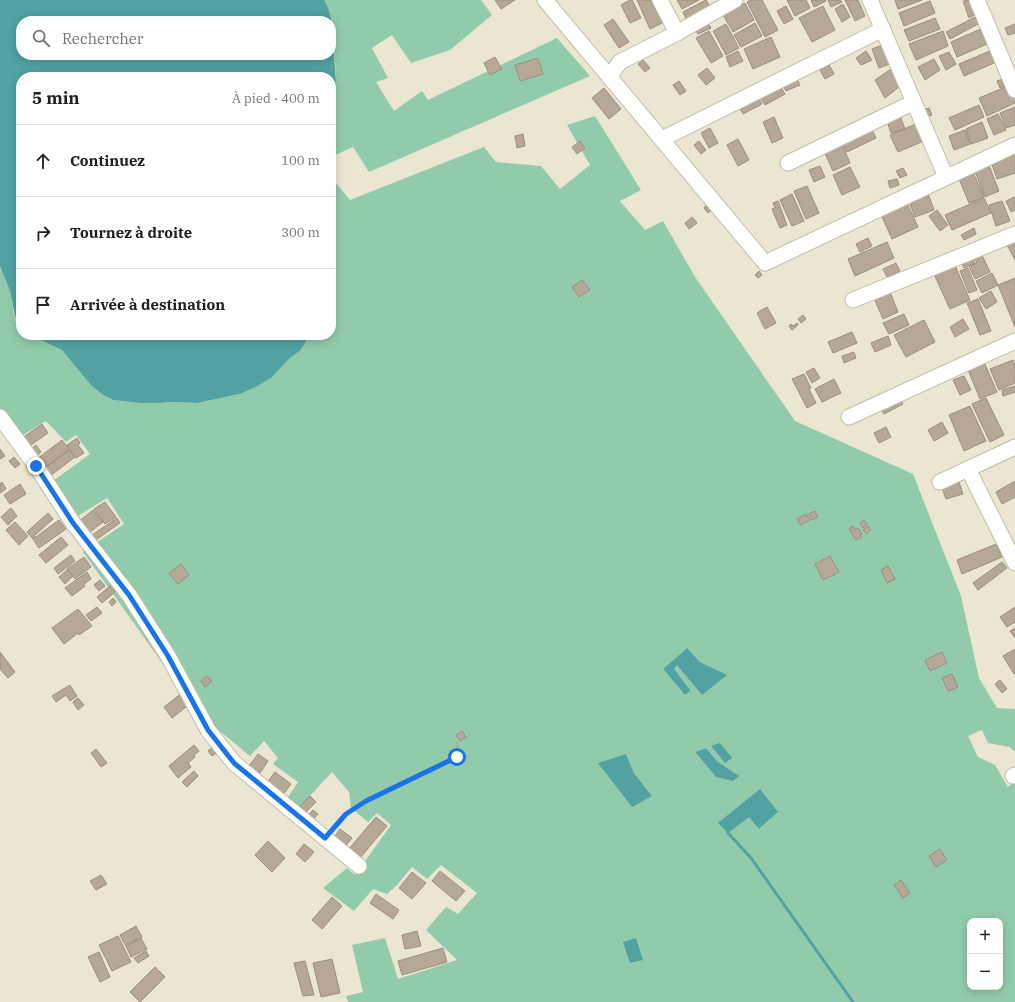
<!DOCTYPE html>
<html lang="fr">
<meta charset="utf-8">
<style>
:root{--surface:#fff;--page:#f2f2f2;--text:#202124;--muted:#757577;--line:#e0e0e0}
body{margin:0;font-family:"IBM Plex Serif",serif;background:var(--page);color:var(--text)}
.controls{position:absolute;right:12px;bottom:12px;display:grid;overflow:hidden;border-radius:8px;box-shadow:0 2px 10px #0003}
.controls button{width:36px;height:36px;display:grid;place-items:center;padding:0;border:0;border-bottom:1px solid var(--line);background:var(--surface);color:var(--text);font:20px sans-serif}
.stop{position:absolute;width:12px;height:12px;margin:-9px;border:3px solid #1a73e8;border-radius:50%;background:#fff}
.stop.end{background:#1a73e8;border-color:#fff;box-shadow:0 1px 4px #0008}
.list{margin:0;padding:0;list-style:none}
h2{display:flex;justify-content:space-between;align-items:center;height:52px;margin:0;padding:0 16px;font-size:17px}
h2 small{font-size:13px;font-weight:400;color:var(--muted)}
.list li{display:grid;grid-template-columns:26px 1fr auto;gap:12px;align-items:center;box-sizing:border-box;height:72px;padding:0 16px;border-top:1px solid var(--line)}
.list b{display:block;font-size:15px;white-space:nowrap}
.list em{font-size:13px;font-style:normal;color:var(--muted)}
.icon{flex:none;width:22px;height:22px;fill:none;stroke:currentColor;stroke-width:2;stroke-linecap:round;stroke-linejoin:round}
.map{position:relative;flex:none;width:1015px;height:1002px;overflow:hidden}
.search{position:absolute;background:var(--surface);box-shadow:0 2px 10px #0003;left:16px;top:16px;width:320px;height:44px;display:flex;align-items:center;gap:10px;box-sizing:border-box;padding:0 14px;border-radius:16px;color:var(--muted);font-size:15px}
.panel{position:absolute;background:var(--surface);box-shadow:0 2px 10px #0003;left:16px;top:72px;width:320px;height:268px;border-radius:16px}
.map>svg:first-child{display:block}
.green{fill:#92cbab;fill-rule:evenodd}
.water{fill:#52a2a2;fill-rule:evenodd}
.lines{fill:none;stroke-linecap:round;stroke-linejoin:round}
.stream{stroke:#52a2a2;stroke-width:3}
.building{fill:#b6a897;stroke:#9b8e7e}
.minor-casing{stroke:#c1beaa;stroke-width:17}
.path{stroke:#a09d8d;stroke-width:2;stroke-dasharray:2 2;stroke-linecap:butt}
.minor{stroke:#fff;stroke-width:15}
.route{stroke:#1a73e8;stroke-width:5}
</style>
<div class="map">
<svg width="1015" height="1002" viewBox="0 0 1015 1002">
<rect width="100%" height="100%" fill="#eae6d1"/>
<g class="green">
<polygon points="324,0 481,0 492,15 450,50 411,63 392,35 372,48 388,78 376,82 394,111 422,91 428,100 557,38 590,76 369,172 353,147 331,157 331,124 336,82 333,23"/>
<path d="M 595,116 L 641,190 L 620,201 L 645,230 L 663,221 L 695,277 L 795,421 L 913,474 L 961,596 L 979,678 L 997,708 L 1015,709 L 1015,752 L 1010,747 L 988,743 L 982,730 L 968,736 L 978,757 L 995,765 L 1008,787 L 1015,781 L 1015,1002 L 348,1002 L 346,996 L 363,992 L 352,945 L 385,938 L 398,979 L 457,960 L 426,930 L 446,907 L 458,914 L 477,893 L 441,865 L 427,879 L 412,867 L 397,885 L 387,894 L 373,889 L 354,911 L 323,888 L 347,868 L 355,875 L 391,825 L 377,813 L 368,822 L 351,808 L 349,792 L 332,772 L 296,811 L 286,800 L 298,782 L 273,764 L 278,758 L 264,741 L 250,756 L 198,713 L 83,552 L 124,524 L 107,498 L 70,521 L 46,486 L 90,454 L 76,435 L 66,442 L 46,421 L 13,441 L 0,424 L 0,266 L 10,291 L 15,320 L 17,325 L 21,329 L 21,335 L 30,335 L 62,350 L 103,395 L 113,400 L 140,403 L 158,403 L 171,402 L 197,403 L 240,394 L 256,387 L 271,378 L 290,358 L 300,351 L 310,335 L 331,335 L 331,177 L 350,200 L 484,147 L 496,162 L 541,166 L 560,189 L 590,165 L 567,125 ZM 687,648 L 700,662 L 726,675 L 677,665 L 673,669 L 691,691 L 685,695 L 663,669 ZM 706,748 L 718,762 L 738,776 L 716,777 L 695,752 ZM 626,754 L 634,773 L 652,796 L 599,763 ZM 778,812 L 759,829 L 749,816 ZM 970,921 L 1000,921 L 1000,987 L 970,987 Z"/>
</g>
<g class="water">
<path d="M 0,0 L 324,0 C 334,16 332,33 334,51 C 335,76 339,98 332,122 L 331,124 L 331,77 L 21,77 L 21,329 L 17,325 L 10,291 L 0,266 ZM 21,21 L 331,21 L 331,55 L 21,55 Z"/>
<polygon points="30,335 310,335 300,351 290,358 271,378 256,387 240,394 197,403 171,402 158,403 140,403 113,400 103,395 91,385 62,350"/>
<polygon points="687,648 700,662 727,675 702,695 677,665 674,669 691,691 685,695 663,669"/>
<polygon points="720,743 732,758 725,763 711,746"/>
<polygon points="706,748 718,762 739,776 733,781 716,777 695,752"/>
<polygon points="626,754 634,773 652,796 632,807 598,763"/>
<polygon points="760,789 778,812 759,829 749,817 728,833 718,823"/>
<polygon points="636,938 643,960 630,963 623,942"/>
</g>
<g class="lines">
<polyline class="stream" points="728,833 751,858 853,1002"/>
</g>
<g class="building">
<polygon points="495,0 515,0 501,9"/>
<polygon points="630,0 632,0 641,18 630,23 621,5"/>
<polygon points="637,0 651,0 662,23 650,29"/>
<polygon points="677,0 699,0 682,9"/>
<polygon points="706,0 711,8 687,21 683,12"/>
<polygon points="751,0 762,0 778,30 765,37 747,2"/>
<polygon points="787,0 806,0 810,8 795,16"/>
<polygon points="811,0 825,0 826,1 814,7"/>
<polygon points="828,0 840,0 842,2 831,7"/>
<polygon points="845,0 858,0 865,16 855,21"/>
<polygon points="895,0 922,0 898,9"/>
<polygon points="973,0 978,13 969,18 963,1"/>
<polygon points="930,1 935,13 904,26 899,13"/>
<polygon points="745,3 754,20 733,32 723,15"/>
<polygon points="843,4 850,17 842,22 835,9"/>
<polygon points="786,6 793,19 784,24 777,11"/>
<polygon points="823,6 835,30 812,42 799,18"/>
<polygon points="977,16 980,23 950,39 946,32"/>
<polygon points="935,18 940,29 909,41 904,30"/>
<polygon points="613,19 629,42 619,48 604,25"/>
<polygon points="708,23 711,28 698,34 695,29"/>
<polygon points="755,23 762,36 741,47 734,35"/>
<polygon points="726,24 739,48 726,55 713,31"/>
<polygon points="1015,24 1015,33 1008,35 1005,28"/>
<polygon points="983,28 992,42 957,57 951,42"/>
<polygon points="709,31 723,56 711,63 696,38"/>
<polygon points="943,31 948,46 916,60 909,44"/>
<polygon points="771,37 780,57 753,69 744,49"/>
<polygon points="885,44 892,63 879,68 872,49"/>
<polygon points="997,48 1001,60 964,76 959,64"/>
<polygon points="738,51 743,61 730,67 726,57"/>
<polygon points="866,51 872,60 861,65 856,58"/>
<polygon points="949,52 956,64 946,70 939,56"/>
<polygon points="495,57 502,69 490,75 484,63"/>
<polygon points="538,58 543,74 520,81 515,65"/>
<polygon points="934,59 940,70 925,80 918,67"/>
<polygon points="643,60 650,68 645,72 638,64"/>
<polygon points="828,63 834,74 825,79 819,68"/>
<polygon points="894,67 904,83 885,98 875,80"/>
<polygon points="707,68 715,78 706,85 698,75"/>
<polygon points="793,71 800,85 786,91 779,78"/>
<polygon points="1006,78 1009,84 1000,88 997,81"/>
<polygon points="776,79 785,94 765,105 756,90"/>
<polygon points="679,81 686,91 680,95 673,85"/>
<polygon points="1008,86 1015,103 987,116 979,98"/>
<polygon points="604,88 621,109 609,119 592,98"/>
<polygon points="754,89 762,104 743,114 735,99"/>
<polygon points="979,105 984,117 955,130 949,118"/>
<polygon points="1015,107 1015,125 1006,128 1000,113"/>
<polygon points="929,108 932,115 925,118 922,110"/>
<polygon points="898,110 905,129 891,133 885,115"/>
<polygon points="998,114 1006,130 994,135 987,119"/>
<polygon points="774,117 783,138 772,143 763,122"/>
<polygon points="868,122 876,138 847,152 839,135"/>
<polygon points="982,122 988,138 971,144 966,129"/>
<polygon points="918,123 926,140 898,152 890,135"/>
<polygon points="710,128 718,143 709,148 701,133"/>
<polygon points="965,130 970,144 954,150 949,136"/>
<polygon points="523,134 525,146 517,148 515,136"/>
<polygon points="738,139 749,160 738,166 727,145"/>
<polygon points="580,141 585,148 577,154 572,147"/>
<polygon points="699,141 706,150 701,154 694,145"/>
<polygon points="842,144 850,163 833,171 824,151"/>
<polygon points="1012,151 1015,159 1015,173 997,179 990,159"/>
<polygon points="986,158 999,191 985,197 972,164"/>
<polygon points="820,166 825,177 814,182 809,170"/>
<polygon points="850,167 860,187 842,195 833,175"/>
<polygon points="903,168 907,175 900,178 896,171"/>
<polygon points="971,168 984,197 969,203 957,174"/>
<polygon points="897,179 899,185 890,188 888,181"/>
<polygon points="807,186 819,213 806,219 794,191"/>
<polygon points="926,188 934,210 915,217 907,196"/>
<polygon points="792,194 804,221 792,226 780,200"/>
<polygon points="904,196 918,227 892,239 878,208"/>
<polygon points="1014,197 1015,210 1011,212 1006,201"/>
<polygon points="984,198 991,213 952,230 945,215"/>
<polygon points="778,201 787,225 780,228 772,209 775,208 773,203"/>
<polygon points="1002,201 1010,221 996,226 989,205"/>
<polygon points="707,204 712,210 708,213 704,208"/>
<polygon points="937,210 948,225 940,231 929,216"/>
<polygon points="692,217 697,223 689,229 685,223"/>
<polygon points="974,228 976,234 964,240 961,235"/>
<polygon points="868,238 872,246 860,252 856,244"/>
<polygon points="1015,238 1015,260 1006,243"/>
<polygon points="887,242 894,258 855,276 848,259"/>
<polygon points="981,253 990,272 975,279 969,266 977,263 974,257"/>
<polygon points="972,256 975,263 964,268 961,261"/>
<polygon points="896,263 900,271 887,277 883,269"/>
<polygon points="954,263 970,300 950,309 933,272"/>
<polygon points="968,268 977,290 969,293 960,271"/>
<polygon points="759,271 762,275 758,278 755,275"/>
<polygon points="992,273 998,285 982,293 976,281"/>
<polygon points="1015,278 1015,327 998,285"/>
<polygon points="582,280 590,290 579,297 572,287"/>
<polygon points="991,291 997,302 986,309 979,298"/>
<polygon points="890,292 898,312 883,319 874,298"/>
<polygon points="978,299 991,331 980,335 967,303"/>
<polygon points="767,307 776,323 765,329 757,313"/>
<polygon points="904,314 909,325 889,334 883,323"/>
<polygon points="803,315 806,319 801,323 798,319"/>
<polygon points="963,319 969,329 955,337 950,327"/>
<polygon points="924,320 935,342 906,357 894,335"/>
<polygon points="797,323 798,325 792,330 789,326 791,324 793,326"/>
<polygon points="852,332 857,343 833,353 828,342"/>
<polygon points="888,336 891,345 875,352 871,343"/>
<polygon points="854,352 856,358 844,363 842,356"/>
<polygon points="980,353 997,392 980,399 964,360"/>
<polygon points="1013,360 1015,366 1015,383 999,390 990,369"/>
<polygon points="814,368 820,378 812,383 806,372"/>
<polygon points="804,374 811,388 809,389 816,403 807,408 792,379"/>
<polygon points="964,376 971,390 960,395 953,380"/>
<polygon points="834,379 841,393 822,402 815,389"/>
<polygon points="1015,386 1015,392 1003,396 1002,390"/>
<polygon points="899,397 903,404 884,414 880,407"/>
<polygon points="986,398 1004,435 990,442 972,404"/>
<polygon points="970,406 986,441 964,451 949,415"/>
<polygon points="942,422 948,433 934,441 928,430"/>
<polygon points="42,424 48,433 21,452 15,443"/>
<polygon points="886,427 891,437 879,443 874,433"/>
<polygon points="77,438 80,443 78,445 84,453 76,458 67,445"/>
<polygon points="62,440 69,449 40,472 33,462"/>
<polygon points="36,445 41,452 31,460 25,454"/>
<polygon points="0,449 5,456 0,459"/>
<polygon points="69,450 75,457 50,476 45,468"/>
<polygon points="14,457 20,464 15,468 9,461"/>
<polygon points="958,479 963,494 946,499 941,485"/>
<polygon points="1015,481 1015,497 1002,504 996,492"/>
<polygon points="2,482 6,489 0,493 0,484"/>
<polygon points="20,484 26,494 10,504 4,495"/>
<polygon points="105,502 116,517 105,524 94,509"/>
<polygon points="11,508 17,516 8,525 1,517"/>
<polygon points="93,510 103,522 81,539 72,527"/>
<polygon points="815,511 818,517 812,520 809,514"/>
<polygon points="48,513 53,519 34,536 35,537 33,539 27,532"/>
<polygon points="806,514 810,520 801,525 797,519"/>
<polygon points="117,518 120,523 93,542 89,537"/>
<polygon points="59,520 66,529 39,548 33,539"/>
<polygon points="864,520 867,524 863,528 860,523"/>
<polygon points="15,522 28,536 19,545 6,530"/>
<polygon points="853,526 855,530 858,528 862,534 860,535 862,537 856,540 849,529"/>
<polygon points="868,526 871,530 867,534 863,530"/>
<polygon points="61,537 68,545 46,563 39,555"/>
<polygon points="996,544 1002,557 962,574 957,560"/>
<polygon points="71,555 75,561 58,574 54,568"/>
<polygon points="830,556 839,572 823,580 815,564"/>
<polygon points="84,557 91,567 75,579 67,569"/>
<polygon points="1002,562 1007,568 978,590 973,583"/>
<polygon points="181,564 189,575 178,584 169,573"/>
<polygon points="888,566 895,579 887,583 881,570"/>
<polygon points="67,570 73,576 65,584 59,577"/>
<polygon points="87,572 91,579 84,584 85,586 72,596 65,588"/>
<polygon points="100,580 105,586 99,591 94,585"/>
<polygon points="110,586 115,592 102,603 97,597"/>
<polygon points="113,598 116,602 112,606 109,602"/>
<polygon points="97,607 102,613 91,621 86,615"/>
<polygon points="1015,607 1015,622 1007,627 1000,617"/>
<polygon points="78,609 92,626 79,635 78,633 64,644 52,628"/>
<polygon points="1015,628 1015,638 1010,631"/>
<polygon points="1015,649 1015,673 1014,674 1003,656"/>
<polygon points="0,652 15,672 8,678 0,669"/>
<polygon points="942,652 947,663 930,671 925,660"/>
<polygon points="952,674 958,687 948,691 942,678"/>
<polygon points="207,676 212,681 205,687 201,681"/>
<polygon points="1000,680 1007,689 1002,693 995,684"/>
<polygon points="70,685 77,696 70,701 66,695 56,702 52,696"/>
<polygon points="187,689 195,700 172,718 164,707"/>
<polygon points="78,698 84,705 78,710 73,702"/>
<polygon points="462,731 466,737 460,741 456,735"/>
<polygon points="194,745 199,751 194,755 195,757 188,763 191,767 178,778 169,766"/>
<polygon points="214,746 218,752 212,756 208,751"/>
<polygon points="96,749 107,763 101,767 91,753"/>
<polygon points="258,754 268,761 260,773 249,766"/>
<polygon points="194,771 198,776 187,787 182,782"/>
<polygon points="275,772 291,784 282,796 266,784"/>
<polygon points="310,796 316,802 304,814 298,808"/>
<polygon points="313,810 318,814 312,821 307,817"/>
<polygon points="376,817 387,826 359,859 348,850"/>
<polygon points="340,829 352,838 344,848 333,839"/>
<polygon points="268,841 285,858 272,872 255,855"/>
<polygon points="304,844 314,852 305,862 296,854"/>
<polygon points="940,849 947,860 936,867 929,856"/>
<polygon points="440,871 465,891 456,901 432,881"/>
<polygon points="412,872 426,883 412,899 399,888"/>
<polygon points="101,875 107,884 96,890 90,881"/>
<polygon points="901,880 910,893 903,898 894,885"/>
<polygon points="376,894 399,910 393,919 370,903"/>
<polygon points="332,897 342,906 322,929 312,920"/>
<polygon points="136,926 142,937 125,945 120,935"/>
<polygon points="417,931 421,946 405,949 402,935"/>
<polygon points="118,936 131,962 112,971 99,945"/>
<polygon points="141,938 147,949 131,957 126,946"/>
<polygon points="443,948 447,962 402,975 398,961"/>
<polygon points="146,951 149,956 138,963 134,958"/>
<polygon points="99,952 110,977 100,982 88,957"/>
<polygon points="332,959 340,993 321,997 313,963"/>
<polygon points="305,961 314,995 303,996 294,963"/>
<polygon points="155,967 165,977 140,1002 130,992"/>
</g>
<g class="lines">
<g class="minor-casing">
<g id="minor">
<polyline points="545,0 765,263 1015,145"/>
<polyline points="660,0 677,33"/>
<polyline points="870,0 946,177"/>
<polyline points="977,0 1015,90"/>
<polyline points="609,77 620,62 677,33 735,0"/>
<polyline points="662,139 883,29"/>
<polyline points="788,163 914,102"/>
<polyline points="853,300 1015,234"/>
<polyline points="0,417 36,466 73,523 129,595 168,656 208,730 234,763 359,866"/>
<polyline points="849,417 1015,341"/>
<polyline points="968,469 1015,563"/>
<polyline points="940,482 1015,447"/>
<polyline points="1013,776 1015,775"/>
</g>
</g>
<path class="path" d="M 332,829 C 364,792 415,780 457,757 L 459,754 L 457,742"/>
<use href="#minor" class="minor"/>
</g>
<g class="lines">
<polyline class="route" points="36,466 73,523 129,595 168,656 208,730 234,763 325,838 346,814 366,801 457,757"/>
</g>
</svg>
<div class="controls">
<button>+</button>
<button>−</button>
</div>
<div class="stop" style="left:457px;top:757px"></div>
<div class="stop end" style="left:36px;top:466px"></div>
<div class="search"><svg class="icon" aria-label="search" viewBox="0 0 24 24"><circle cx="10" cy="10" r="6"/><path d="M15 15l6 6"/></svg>Rechercher</div>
<section class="panel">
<h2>5 min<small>À pied · 400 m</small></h2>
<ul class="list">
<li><svg class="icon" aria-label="ahead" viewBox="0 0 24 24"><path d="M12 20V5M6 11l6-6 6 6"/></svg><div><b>Continuez</b></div><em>100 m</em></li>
<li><svg class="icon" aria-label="right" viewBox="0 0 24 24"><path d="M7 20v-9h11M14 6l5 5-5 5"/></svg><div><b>Tournez à droite</b></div><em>300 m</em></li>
<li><svg class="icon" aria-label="arrive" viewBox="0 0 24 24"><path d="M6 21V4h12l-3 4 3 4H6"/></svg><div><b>Arrivée à destination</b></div></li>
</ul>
</section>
</div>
